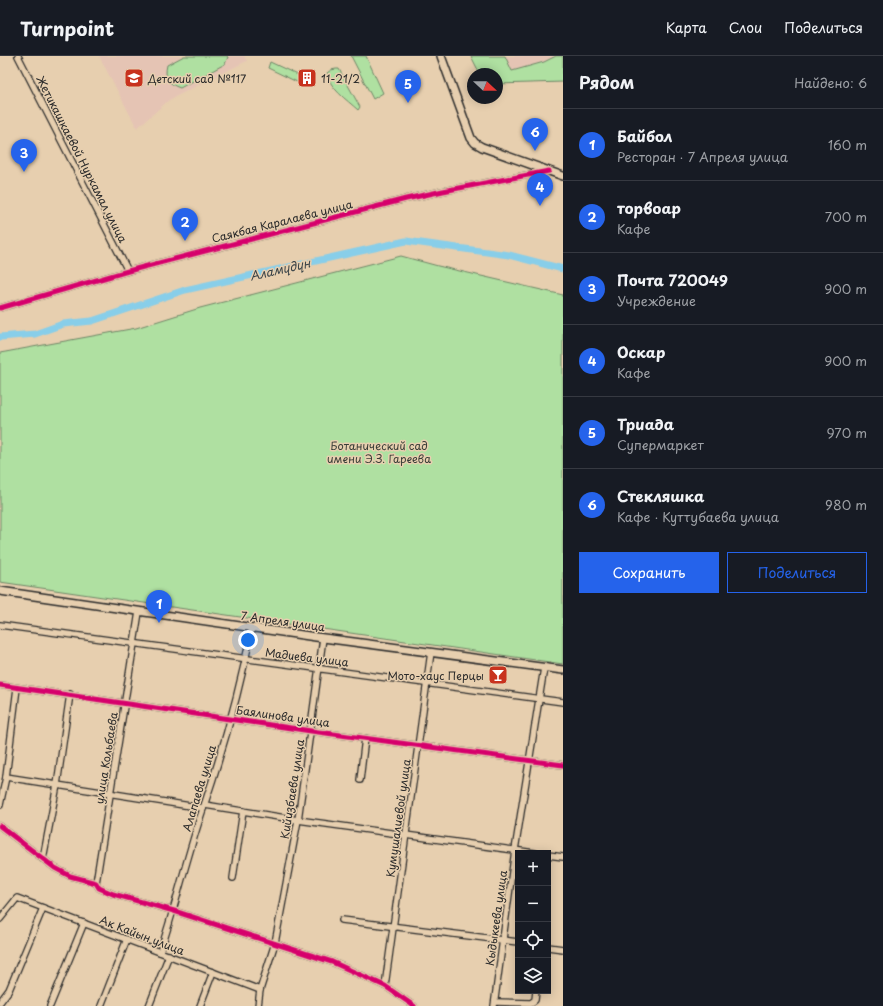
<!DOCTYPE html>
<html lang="ru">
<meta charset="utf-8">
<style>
:root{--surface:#171b24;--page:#20242c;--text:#f1f3f6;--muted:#9ea1a6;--line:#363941;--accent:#2563eb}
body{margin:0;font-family:"Playpen Sans",sans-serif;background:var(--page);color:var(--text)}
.controls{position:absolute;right:12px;bottom:12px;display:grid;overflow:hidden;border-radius:0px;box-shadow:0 2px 10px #0003}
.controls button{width:36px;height:36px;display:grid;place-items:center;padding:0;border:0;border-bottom:1px solid var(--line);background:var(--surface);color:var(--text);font:20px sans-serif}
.compass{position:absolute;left:467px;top:12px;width:36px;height:36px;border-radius:50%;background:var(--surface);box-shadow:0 2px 10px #0003;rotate:112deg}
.you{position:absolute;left:248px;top:584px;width:14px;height:14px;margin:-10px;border:3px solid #fff;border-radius:50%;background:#1a73e8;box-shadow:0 0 0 6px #1a73e833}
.badge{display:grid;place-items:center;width:26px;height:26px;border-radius:50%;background:var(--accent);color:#fff;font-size:13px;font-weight:700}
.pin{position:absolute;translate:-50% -33px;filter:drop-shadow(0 1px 2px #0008)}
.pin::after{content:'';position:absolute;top:21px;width:14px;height:12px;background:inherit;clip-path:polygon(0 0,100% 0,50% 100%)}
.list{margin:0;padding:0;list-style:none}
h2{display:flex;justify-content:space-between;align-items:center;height:52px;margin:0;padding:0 16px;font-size:17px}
h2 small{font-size:13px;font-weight:400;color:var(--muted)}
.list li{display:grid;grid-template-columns:26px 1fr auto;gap:12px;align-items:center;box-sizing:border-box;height:72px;padding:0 16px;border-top:1px solid var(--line)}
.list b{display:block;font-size:15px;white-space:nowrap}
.list p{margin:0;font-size:13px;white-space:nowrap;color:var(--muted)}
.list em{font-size:13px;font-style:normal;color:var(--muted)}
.actions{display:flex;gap:8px;padding:12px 16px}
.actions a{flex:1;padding:9px 0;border:1px solid var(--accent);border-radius:0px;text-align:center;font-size:14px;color:var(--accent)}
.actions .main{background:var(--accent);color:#fff}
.icon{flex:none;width:22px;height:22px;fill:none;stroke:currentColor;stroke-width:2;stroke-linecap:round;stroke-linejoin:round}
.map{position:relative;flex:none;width:563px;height:950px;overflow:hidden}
header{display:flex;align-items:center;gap:24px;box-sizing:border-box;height:56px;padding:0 20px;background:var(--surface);border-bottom:1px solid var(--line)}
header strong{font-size:19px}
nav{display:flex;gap:22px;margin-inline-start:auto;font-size:14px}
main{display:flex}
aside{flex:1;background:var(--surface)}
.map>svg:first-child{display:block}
.built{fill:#e5c4b4}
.green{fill:#afe0a1;stroke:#6d8666}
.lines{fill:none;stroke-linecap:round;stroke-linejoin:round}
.river{stroke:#88cee9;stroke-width:7}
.minor-casing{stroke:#2b2b2b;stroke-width:8}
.major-casing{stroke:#2b2b2b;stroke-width:10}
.minor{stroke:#e7cfaf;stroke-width:5.5}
.major{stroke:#e7cfaf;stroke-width:7}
.cycleway-casing{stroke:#e7cfaf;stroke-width:8}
.cycleway{stroke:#d6006c;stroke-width:5}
.labels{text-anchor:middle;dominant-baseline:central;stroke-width:3;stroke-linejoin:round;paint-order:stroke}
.poi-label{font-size:11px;fill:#2b2b2b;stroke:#e7cfaf;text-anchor:start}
.street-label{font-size:11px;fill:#2b2b2b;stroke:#e7cfaf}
.park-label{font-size:11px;fill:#383d37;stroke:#e7cfaf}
.water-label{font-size:12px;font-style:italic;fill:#394348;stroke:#e7cfaf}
</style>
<header>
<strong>Turnpoint</strong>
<nav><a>Карта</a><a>Слои</a><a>Поделиться</a></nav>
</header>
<main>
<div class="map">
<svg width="563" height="950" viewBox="0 0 563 950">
<rect width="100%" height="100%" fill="#e7cfaf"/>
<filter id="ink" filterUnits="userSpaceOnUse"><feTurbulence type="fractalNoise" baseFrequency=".025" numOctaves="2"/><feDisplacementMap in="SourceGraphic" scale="8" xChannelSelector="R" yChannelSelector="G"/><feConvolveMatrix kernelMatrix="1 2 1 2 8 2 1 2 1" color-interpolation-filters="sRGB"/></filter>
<g filter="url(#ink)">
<g class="built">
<polygon points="99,0 244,0 247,5 169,44 137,72"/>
<polygon points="500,0 563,0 512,25"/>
</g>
<g class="green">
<path d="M 184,0 L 227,0 L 228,1 L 225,8 L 180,32 C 168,28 164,21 167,9 Z"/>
<polygon points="351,0 366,0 383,37 373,43"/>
<polygon points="471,0 505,0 512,15 544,6 556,0 563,0 563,26 497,28 497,18 480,18"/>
<polygon points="270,6 300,20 297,26 268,12"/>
<path d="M 336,13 L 339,13 L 360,51 L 358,54 C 346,43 330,33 327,17 L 331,14 Z"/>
<polygon points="401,200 438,210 563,239 563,608 0,526 0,297 136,272 200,252"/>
</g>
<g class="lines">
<polyline class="river" points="0,281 35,278 63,268 92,265 185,234 406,185 509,199 563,213"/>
<g class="minor-casing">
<g id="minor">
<polyline points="18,0 128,215"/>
<polyline points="0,252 128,215 406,143 443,135 548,115"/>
<polyline points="0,569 563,646"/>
<polyline points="0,629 311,675 563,709"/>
<polyline points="6,721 203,752"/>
<polyline points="360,724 365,682"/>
<polyline points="0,749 6,721 17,632"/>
<polyline points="205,749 298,764 535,797"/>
<polyline points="0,770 55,812 70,820 96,827 99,832 113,838 174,855 332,906 385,930 414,950"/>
<polyline points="548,799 563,801"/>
<polyline points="43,803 57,729 70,638"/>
<polyline points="233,822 243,755"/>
<polyline points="96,827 139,556"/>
<polyline points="0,863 17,842 260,934"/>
<polyline points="342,864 518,886"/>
<polyline points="548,891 563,893"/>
<path d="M 160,896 C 176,849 187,800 203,753 C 223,694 240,633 252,572"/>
<polyline points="385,930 431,596"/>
<polyline points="0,946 9,934 43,852"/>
<polyline points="495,946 531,947 535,944 536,935"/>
<polyline points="50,950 84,867"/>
<polyline points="101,950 127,883"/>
<polyline points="149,950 169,899"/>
<polyline points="200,950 213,916"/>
<polyline points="258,950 260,934 275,887 298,764 323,582"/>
<polyline points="494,950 515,794 544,612"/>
</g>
</g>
<g class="major-casing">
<g id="major">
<polyline points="441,0 471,82 475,87 482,91 563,120"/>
<polyline points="0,535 316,581 563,614"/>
</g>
</g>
<use href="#minor" class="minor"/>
<use href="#major" class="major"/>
<g class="cycleway-casing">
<g id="cycleway">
<polyline points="0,252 128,215 406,143 443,135 549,115"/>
<polyline points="0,629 311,675 563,709"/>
<polyline points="0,770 55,812 70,820 96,827 99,832 113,838 174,855 332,906 385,930 414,950"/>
</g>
</g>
<use href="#cycleway" class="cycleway"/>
</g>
</g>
<defs>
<g id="school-square" transform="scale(1)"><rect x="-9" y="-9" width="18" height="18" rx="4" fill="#c8321e" stroke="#e7cfaf"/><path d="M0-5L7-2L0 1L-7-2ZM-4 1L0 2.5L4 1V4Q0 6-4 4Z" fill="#fff"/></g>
<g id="building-square" transform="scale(1)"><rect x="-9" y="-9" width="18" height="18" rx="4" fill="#c8321e" stroke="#e7cfaf"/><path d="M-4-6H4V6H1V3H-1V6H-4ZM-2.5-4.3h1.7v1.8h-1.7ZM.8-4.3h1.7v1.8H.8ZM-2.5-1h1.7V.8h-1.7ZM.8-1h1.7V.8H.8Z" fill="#fff"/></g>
<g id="bar-square" transform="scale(1)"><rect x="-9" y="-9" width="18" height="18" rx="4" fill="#c8321e" stroke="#e7cfaf"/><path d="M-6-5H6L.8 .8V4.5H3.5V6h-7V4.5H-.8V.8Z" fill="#fff"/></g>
</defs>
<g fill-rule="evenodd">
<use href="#school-square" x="134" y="22"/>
<use href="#building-square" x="307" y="22"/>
<use href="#bar-square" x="498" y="619"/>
</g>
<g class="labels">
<g class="poi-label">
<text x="148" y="22">Детский сад №117</text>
<text x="321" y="22">11-21/2</text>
<text x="484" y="619" text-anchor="end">Мото-хаус Перцы</text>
</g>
<g class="street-label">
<text transform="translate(82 103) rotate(63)">Жетикашкаевой Нуркамал улица</text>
<text transform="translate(282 165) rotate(-14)">Саякбая Каралаева улица</text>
<text transform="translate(283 565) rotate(8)">7 Апреля улица</text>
<text transform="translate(307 601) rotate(7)">Мадиева улица</text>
<text transform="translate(283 660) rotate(8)">Баялинова улица</text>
<text transform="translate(106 702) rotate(-81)">улица Кольбаева</text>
<text transform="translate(199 732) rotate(-73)">Алапаева улица</text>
<text transform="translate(292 733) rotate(-81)">Кийизбаева улица</text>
<text transform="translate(398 762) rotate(-82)">Кумушалиевой улица</text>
<text transform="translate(496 862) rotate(-82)">Кыдыкеева улица</text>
<text transform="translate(142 879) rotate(21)">Ак Кайын улица</text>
</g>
<g class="park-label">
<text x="379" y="389">Ботанический сад<tspan x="379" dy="13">имени Э.З. Гареева</tspan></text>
</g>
<g class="water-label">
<text transform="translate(280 213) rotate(-13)">Аламүдүн</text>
</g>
</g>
</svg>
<div class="controls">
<button>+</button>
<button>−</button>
<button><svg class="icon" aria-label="locate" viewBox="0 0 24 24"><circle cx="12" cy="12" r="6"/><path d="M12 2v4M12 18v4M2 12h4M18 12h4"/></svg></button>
<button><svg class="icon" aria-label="layers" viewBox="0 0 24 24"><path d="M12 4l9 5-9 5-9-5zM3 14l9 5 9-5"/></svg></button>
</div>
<svg class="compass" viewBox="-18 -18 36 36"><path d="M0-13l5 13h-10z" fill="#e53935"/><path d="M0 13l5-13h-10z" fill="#9ea1a6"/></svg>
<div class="you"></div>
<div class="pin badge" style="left:159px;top:567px">1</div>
<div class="pin badge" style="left:185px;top:185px">2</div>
<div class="pin badge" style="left:24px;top:116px">3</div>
<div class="pin badge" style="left:540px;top:150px">4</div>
<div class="pin badge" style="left:408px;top:47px">5</div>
<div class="pin badge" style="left:535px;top:95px">6</div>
</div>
<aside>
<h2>Рядом<small>Найдено: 6</small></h2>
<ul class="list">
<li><span class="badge">1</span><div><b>Байбол</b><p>Ресторан · 7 Апреля улица</p></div><em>160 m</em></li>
<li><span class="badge">2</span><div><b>торвоар</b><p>Кафе</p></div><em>700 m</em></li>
<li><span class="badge">3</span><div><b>Почта 720049</b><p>Учреждение</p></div><em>900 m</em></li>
<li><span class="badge">4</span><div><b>Оскар</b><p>Кафе</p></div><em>900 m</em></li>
<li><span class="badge">5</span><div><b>Триада</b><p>Супермаркет</p></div><em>970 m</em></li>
<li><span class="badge">6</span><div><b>Стекляшка</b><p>Кафе · Куттубаева улица</p></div><em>980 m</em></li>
</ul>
<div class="actions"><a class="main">Сохранить</a><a>Поделиться</a></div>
</aside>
</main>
